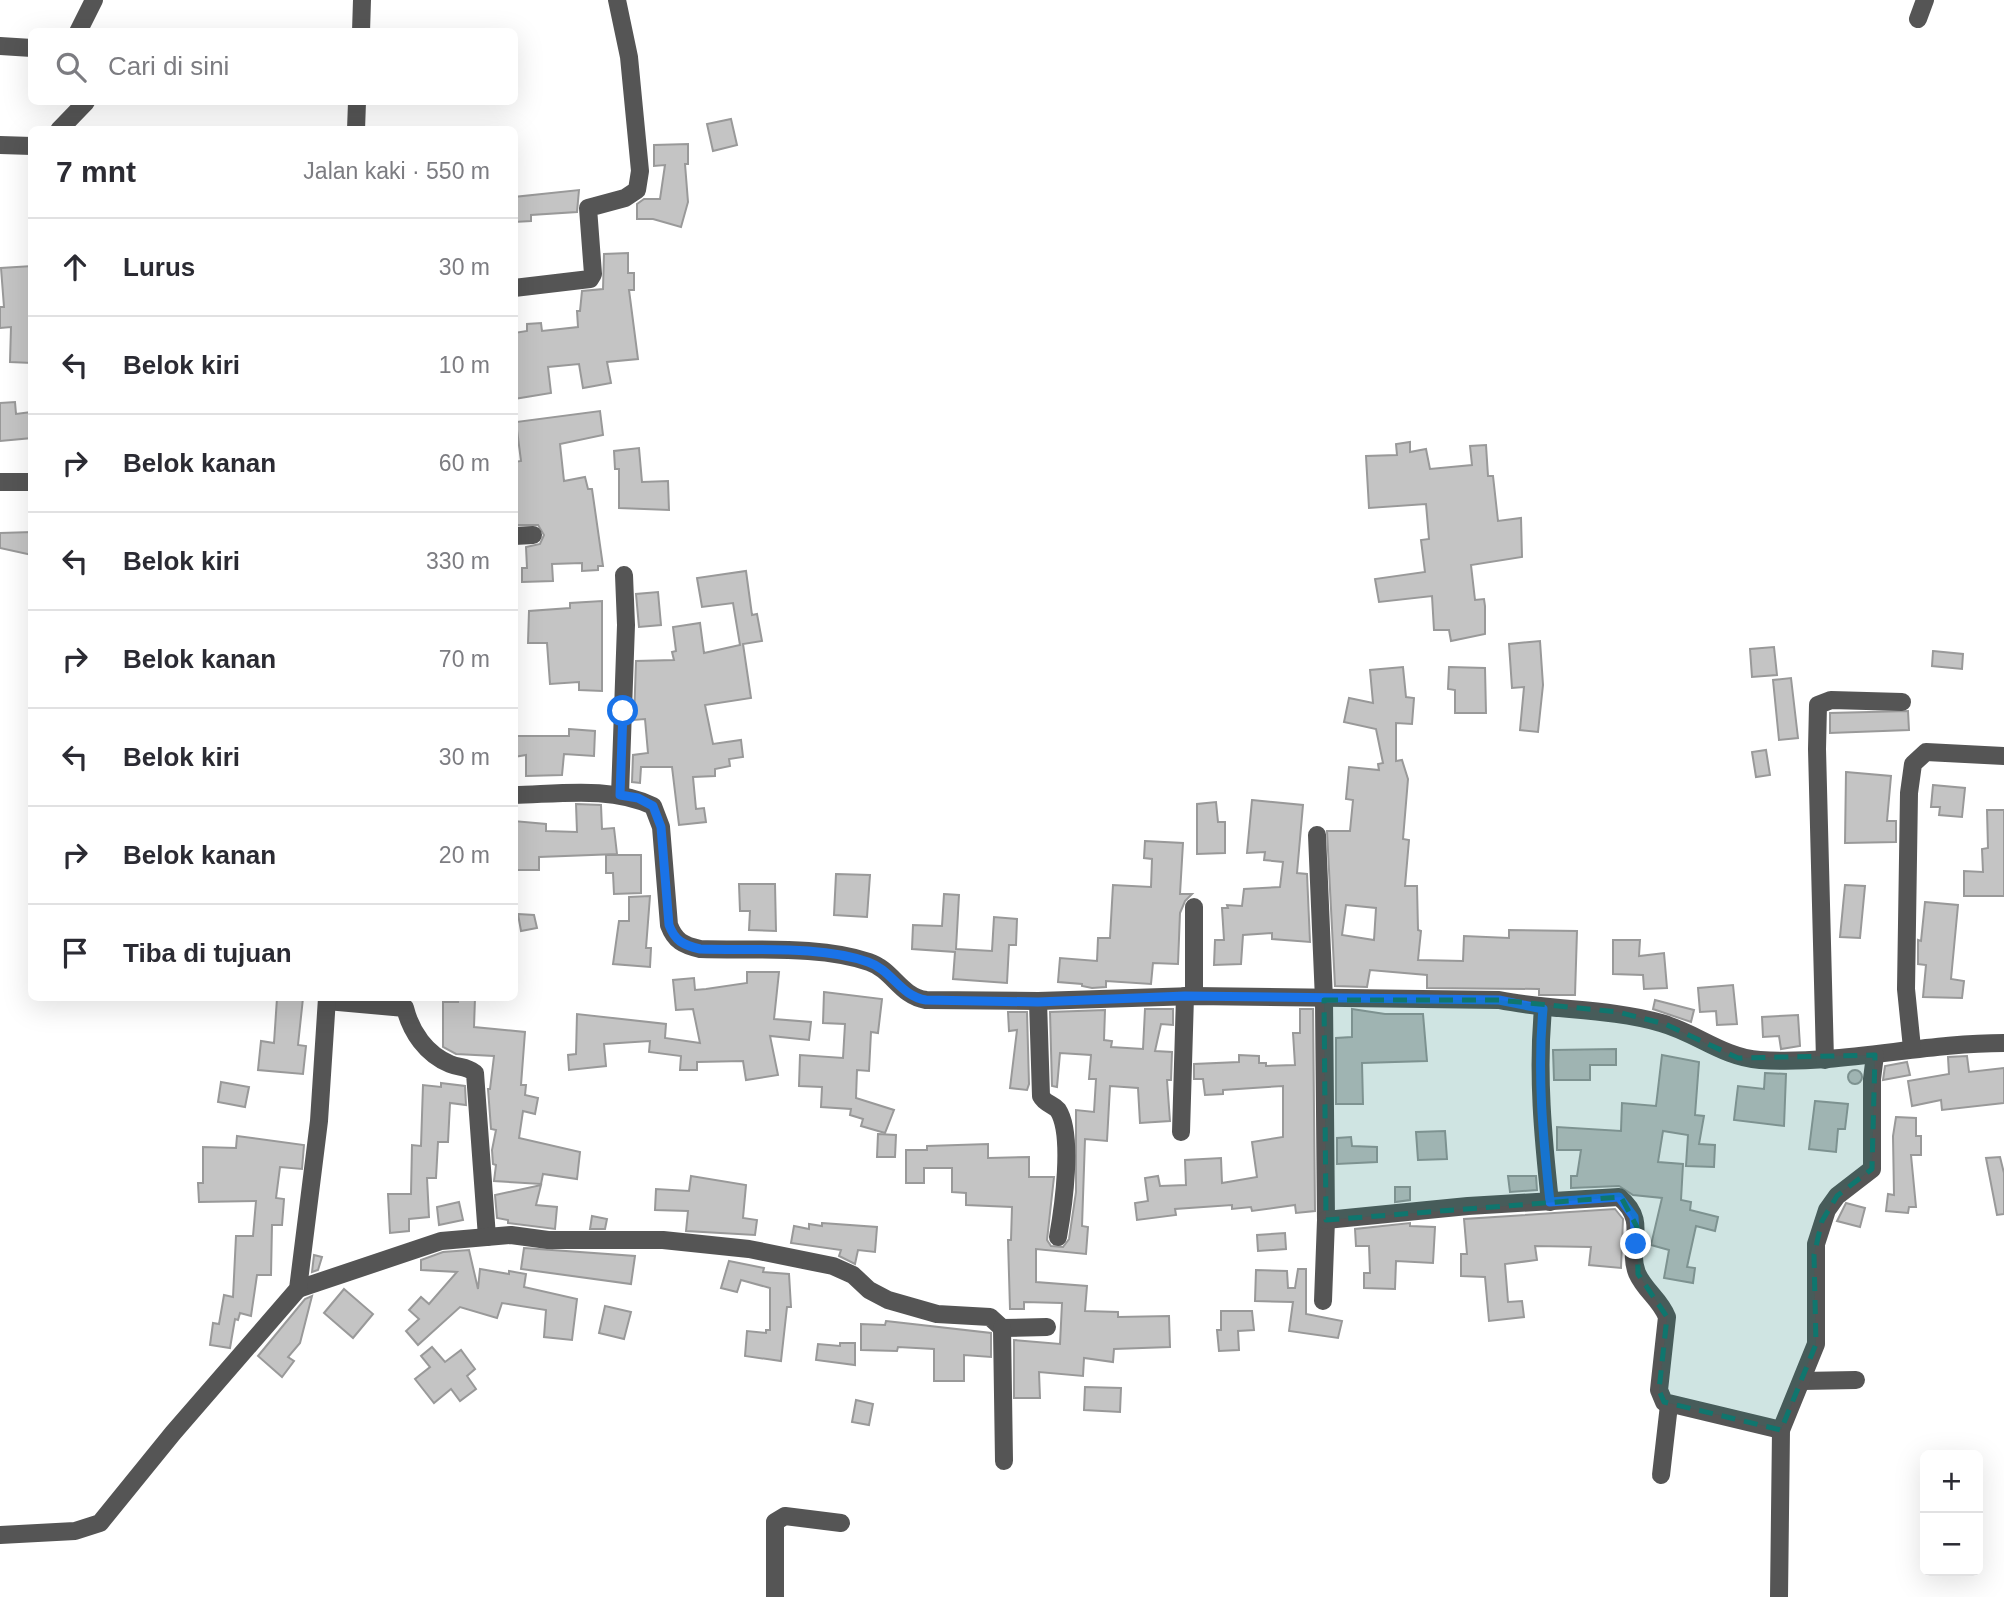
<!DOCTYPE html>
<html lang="id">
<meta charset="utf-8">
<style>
:root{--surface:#fff;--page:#f2f2f3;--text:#2b2b33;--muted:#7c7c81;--line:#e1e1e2}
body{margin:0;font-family:Helvetica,sans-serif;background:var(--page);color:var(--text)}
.controls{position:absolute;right:21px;bottom:21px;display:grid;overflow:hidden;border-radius:10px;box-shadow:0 7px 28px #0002}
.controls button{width:63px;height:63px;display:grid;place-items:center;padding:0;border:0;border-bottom:2px solid var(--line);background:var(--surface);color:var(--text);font:35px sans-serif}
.stop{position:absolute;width:21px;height:21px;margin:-16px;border:5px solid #1a73e8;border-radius:50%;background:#fff}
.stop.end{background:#1a73e8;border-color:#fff;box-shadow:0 2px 7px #0008}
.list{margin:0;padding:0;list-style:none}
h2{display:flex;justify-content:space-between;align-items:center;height:91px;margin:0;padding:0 28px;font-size:30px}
h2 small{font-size:23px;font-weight:400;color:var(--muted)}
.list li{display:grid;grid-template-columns:46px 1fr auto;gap:21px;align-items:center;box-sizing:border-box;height:98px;padding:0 28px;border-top:2px solid var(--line)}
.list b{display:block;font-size:26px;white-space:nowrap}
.list em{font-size:23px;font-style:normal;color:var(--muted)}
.icon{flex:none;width:38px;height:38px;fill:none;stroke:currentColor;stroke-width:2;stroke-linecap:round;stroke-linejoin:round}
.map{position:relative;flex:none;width:2004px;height:1597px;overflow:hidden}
.search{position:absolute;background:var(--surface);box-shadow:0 7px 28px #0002;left:28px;top:28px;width:490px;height:77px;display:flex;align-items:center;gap:18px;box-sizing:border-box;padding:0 24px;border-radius:10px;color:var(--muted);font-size:26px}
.panel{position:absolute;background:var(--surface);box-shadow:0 7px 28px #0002;left:28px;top:126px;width:490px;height:875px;border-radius:10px}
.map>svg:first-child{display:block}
.building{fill:#c4c4c4;stroke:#999;stroke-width:2;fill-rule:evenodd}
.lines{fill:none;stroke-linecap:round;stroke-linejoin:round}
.minor{stroke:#555;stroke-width:18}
.route{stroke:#1a73e8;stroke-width:9}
.marked{fill:#0f766e;fill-opacity:0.2;stroke:#0f766e;stroke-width:5;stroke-dasharray:14 9;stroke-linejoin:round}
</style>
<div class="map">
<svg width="2004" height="1597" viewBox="0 0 2004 1597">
<rect width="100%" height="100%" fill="#fff"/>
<g class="building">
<polygon points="731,119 737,145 713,151 707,124"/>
<polygon points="688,144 688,164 685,164 688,202 681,227 653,219 637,219 637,204 644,199 660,199 665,165 654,166 654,145"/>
<polygon points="579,190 577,212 531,215 531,221 514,222 514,197"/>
<polygon points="628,253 628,273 634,273 634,290 629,290 638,359 607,362 611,383 583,388 579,364 548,367 551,393 514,399 514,333 527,331 527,324 541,323 542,331 578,327 577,311 580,311 582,291 603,289 604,254"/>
<polygon points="32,266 32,363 10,362 11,327 0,328 0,307 4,307 1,268"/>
<polygon points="15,402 16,414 32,412 32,438 0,441 0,403"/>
<polygon points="600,411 603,435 560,444 564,481 585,477 588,489 592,489 603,566 598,566 598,570 582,571 582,563 552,564 553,581 522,582 522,568 527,568 526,547 540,544 544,535 538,525 514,525 514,462 521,461 516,422"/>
<polygon points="1410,442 1410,452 1426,449 1430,469 1472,465 1470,446 1486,445 1488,476 1493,476 1498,521 1521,518 1522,557 1471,565 1475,600 1484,599 1485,606 1485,634 1451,641 1449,630 1434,630 1432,596 1379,602 1375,579 1425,572 1421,540 1429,539 1426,504 1369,508 1366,456 1397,455 1396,444"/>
<polygon points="639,448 642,482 668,481 669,510 619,508 619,469 615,469 614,451"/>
<polygon points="32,532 32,555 0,548 0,533"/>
<polygon points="746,571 752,615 757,614 762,641 743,644 751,698 705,705 713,744 741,740 743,757 729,759 730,766 715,769 715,776 693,777 696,809 704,808 706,822 679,825 672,767 641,767 640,783 632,782 633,755 648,753 645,719 634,720 636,661 674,660 672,652 676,651 673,627 700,623 704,653 740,645 733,603 702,607 697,578"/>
<polygon points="658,592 661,625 639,627 636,594"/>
<polygon points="602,601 602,691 579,690 579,682 550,684 547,643 528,643 529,611 570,608 570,603"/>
<polygon points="1540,641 1543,685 1538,732 1520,730 1524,687 1512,688 1509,644"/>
<polygon points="1774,647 1777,675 1752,677 1750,649"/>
<polygon points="1933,651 1963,654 1962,669 1932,666"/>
<path d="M 1403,667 L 1406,697 L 1414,698 L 1412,724 L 1396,723 L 1396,761 L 1402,760 L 1408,779 L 1403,839 L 1409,840 L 1405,886 L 1417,886 L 1418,930 L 1421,931 L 1418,960 L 1463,961 L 1464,936 L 1509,938 L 1509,930 L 1577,931 L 1575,995 L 1539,995 L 1539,989 L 1427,988 L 1427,975 L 1370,970 L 1367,987 L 1335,986 L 1327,831 L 1350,831 L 1353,800 L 1346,799 L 1349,767 L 1379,770 L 1378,764 L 1383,763 L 1376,729 L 1344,722 L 1349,698 L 1373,703 L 1370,670 ZM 1346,905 L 1376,908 L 1374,940 L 1342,935 Z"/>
<polygon points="1449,667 1485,668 1486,713 1455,713 1455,690 1448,689"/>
<polygon points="1791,678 1798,738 1779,740 1773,680"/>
<polygon points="1908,711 1909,730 1830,733 1830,713"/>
<polygon points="569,729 595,731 594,756 564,754 562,775 526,776 526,755 514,757 514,736 569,736"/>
<polygon points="1766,750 1770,775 1756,777 1752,752"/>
<polygon points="1846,772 1891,776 1887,821 1896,821 1896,842 1845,843"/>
<polygon points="1933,785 1965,788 1962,817 1939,815 1940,807 1931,807"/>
<polygon points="1252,800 1303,805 1297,873 1307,874 1310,942 1272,939 1272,933 1243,935 1241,964 1214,965 1215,940 1224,940 1222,908 1228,908 1227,905 1242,906 1244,889 1280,887 1283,862 1264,860 1265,852 1247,853"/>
<polygon points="1216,802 1218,822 1225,822 1225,853 1197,854 1197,804"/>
<polygon points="576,804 601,805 602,829 614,828 617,854 539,857 539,870 517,870 514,821 546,824 546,831 577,832"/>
<polygon points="1987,810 2004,810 2004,896 1964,896 1964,871 1983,872 1982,849 1988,848"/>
<polygon points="1145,841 1183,843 1180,894 1192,894 1185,901 1180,913 1178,964 1153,963 1151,984 1106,981 1106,987 1092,988 1082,986 1082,984 1058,982 1060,958 1097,961 1098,938 1110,938 1113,885 1151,887 1152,859 1144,858"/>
<polygon points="606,855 641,855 641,893 614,894 613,873 606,873"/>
<polygon points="836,874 870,875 867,917 834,915"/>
<polygon points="739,884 775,884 776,931 749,930 750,911 740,911"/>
<polygon points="1845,885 1865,886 1860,938 1840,937"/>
<polygon points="944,894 959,895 956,949 992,951 994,917 1017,919 1016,945 1009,945 1007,983 953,979 955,952 912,949 913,925 942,926"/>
<polygon points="650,896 646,948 651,948 650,967 613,964 619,921 629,921 629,897"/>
<polygon points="1925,902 1958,905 1951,979 1964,981 1962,998 1923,997 1926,965 1918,964 1918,940 1921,941"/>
<polygon points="518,914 534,915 537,928 521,931"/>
<polygon points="1613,940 1640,940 1639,956 1664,953 1667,988 1644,989 1643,975 1613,974"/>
<polygon points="747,972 779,972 774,1019 811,1022 809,1040 770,1036 778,1075 746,1080 743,1061 697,1062 697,1070 680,1070 681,1056 649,1052 650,1041 604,1044 606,1066 569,1070 568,1055 576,1054 577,1014 666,1024 665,1038 700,1043 693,1009 676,1010 673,980 694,978 695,990 706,989 747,983"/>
<polygon points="1733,985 1737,1024 1717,1025 1716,1011 1700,1012 1698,988"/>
<polygon points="824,992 882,999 878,1033 871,1032 869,1071 857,1070 856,1098 894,1110 885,1133 861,1126 863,1119 850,1115 851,1109 821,1107 822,1087 799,1086 800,1055 843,1058 845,1024 823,1023"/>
<polygon points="277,998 303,998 298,1045 306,1046 303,1074 258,1070 261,1041 274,1043"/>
<polygon points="458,998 475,998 474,1027 525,1032 521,1085 526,1085 525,1095 538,1098 535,1114 523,1111 519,1138 580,1152 577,1179 543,1174 541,1184 494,1181 496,1165 493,1164 492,1150 496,1130 491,1129 488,1089 490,1089 494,1056 456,1054 443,1047 443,1002 458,1002"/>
<polygon points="1655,1000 1694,1010 1691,1022 1653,1009"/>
<polygon points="1145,1009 1173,1009 1173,1025 1161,1024 1155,1051 1172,1052 1171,1080 1167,1080 1170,1121 1140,1123 1138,1088 1110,1086 1107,1141 1085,1139 1082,1226 1088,1227 1086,1254 1036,1249 1036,1282 1087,1286 1085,1311 1118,1312 1118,1317 1169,1316 1170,1347 1114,1349 1113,1362 1084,1358 1083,1376 1039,1372 1040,1398 1014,1398 1014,1340 1060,1344 1062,1303 1024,1302 1024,1309 1010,1309 1008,1240 1011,1240 1012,1207 966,1205 966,1193 952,1192 952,1168 924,1168 924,1183 906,1183 906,1150 927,1150 927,1146 988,1144 988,1158 1029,1157 1029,1177 1054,1177 1047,1240 1051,1246 1063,1247 1069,1239 1076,1192 1076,1110 1094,1112 1096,1079 1089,1079 1091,1055 1060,1053 1057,1087 1052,1086 1050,1012 1105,1010 1104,1040 1112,1041 1111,1047 1143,1049"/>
<polygon points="1300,1009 1313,1009 1315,1211 1296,1213 1295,1205 1252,1211 1251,1207 1232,1209 1232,1205 1175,1209 1176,1215 1137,1220 1135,1203 1148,1201 1145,1178 1158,1176 1160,1186 1186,1185 1185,1160 1221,1158 1222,1183 1257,1177 1252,1142 1283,1137 1283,1086 1223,1090 1223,1094 1205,1095 1203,1079 1194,1079 1194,1064 1239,1062 1239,1055 1259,1056 1259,1063 1266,1063 1266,1066 1295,1065 1293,1033 1300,1033"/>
<polygon points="1352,1009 1385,1014 1423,1014 1427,1061 1362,1063 1363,1104 1336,1104 1336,1038 1352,1037"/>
<polygon points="1008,1012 1027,1012 1029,1084 1027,1090 1010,1088 1017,1030 1009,1031"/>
<polygon points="1798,1015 1800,1046 1781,1049 1779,1036 1763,1037 1762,1017"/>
<polygon points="1616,1049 1616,1065 1590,1065 1590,1080 1554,1080 1553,1050"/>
<polygon points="1662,1055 1699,1062 1695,1115 1704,1116 1699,1144 1715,1145 1714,1167 1686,1166 1688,1135 1663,1131 1658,1162 1683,1164 1681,1200 1691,1202 1690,1210 1718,1217 1715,1231 1696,1226 1687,1267 1695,1268 1693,1283 1664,1278 1669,1250 1651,1245 1662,1198 1633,1195 1619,1186 1571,1188 1571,1176 1577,1176 1581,1150 1557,1150 1557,1127 1621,1131 1622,1103 1656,1106"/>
<polygon points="1967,1056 1969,1072 2004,1068 2004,1103 1942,1110 1941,1100 1912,1106 1908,1081 1949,1074 1948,1057"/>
<polygon points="1907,1062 1910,1075 1883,1080 1885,1066"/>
<circle cx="1855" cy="1077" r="7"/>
<polygon points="1765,1073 1786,1074 1784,1126 1734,1120 1738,1086 1764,1089"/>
<polygon points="221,1082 249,1087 245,1107 218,1102"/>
<polygon points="441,1083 465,1086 466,1105 450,1103 448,1142 438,1142 436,1178 427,1178 429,1217 409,1219 409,1231 390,1233 388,1194 411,1194 412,1145 421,1146 423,1085 441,1087"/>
<polygon points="1815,1101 1848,1104 1845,1129 1838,1129 1836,1152 1809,1149"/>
<polygon points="1896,1117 1916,1118 1916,1136 1921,1136 1921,1155 1911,1155 1916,1207 1909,1207 1908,1213 1886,1211 1888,1194 1894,1195 1893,1136"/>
<polygon points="1445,1131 1447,1159 1418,1160 1416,1132"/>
<polygon points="878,1134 896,1135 895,1157 877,1157"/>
<polygon points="237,1136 304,1145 302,1169 280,1167 276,1198 284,1199 282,1225 272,1225 271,1275 257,1275 251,1316 240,1313 238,1320 235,1319 230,1348 210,1345 213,1323 219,1324 224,1295 233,1297 236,1236 253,1236 256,1201 199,1202 198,1183 203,1183 203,1147 236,1148"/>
<polygon points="1351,1137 1352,1146 1377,1147 1377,1162 1337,1164 1337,1138"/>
<polygon points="2000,1157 2004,1173 2004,1214 1997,1215 1986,1158"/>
<polygon points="691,1176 746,1185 743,1218 757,1220 755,1235 686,1231 688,1211 655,1210 656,1189 689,1191"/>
<polygon points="1508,1176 1536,1176 1537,1190 1510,1192"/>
<polygon points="541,1185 536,1205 557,1207 555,1229 508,1223 508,1220 497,1218 495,1195"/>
<polygon points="1395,1187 1410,1187 1410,1200 1395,1202"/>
<polygon points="459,1202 463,1220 439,1225 437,1207"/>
<polygon points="1846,1203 1865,1208 1860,1227 1837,1221"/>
<polygon points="1615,1209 1623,1219 1621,1268 1589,1265 1591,1247 1535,1246 1537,1260 1505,1264 1508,1302 1522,1301 1524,1317 1489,1321 1485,1277 1461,1276 1461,1254 1467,1254 1464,1219"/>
<polygon points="592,1216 607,1219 605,1229 590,1229"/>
<polygon points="822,1223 877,1227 875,1252 858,1250 855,1264 839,1256 841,1250 791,1243 794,1226 809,1229 809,1224 822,1226"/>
<polygon points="1410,1223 1410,1226 1435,1227 1433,1263 1396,1261 1395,1289 1364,1288 1364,1273 1370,1273 1369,1246 1356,1246 1355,1229"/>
<polygon points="1285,1233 1286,1249 1258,1251 1257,1235"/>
<polygon points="524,1248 635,1256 631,1284 521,1269"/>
<polygon points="469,1250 478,1289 480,1269 509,1274 509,1271 526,1274 524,1287 577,1299 572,1340 544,1337 546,1310 502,1303 497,1318 460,1307 418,1345 406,1331 419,1319 409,1310 421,1297 429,1304 457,1272 421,1270 421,1260 443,1252"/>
<polygon points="314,1255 322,1257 318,1270 312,1272"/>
<polygon points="729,1261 764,1268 763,1272 789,1274 791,1307 787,1307 781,1361 745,1356 747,1331 766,1333 766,1330 770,1330 770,1288 741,1280 737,1292 721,1288"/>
<polygon points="1298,1269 1306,1269 1306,1314 1342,1321 1338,1338 1289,1331 1293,1302 1255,1301 1256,1270 1287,1271 1288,1288 1295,1288"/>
<polygon points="344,1289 373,1314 353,1338 324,1313"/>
<polygon points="312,1296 300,1343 288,1357 294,1361 282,1377 258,1356 305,1299"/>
<polygon points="605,1306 631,1312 624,1339 599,1333"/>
<polygon points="1221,1311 1252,1311 1254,1330 1238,1331 1239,1350 1219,1351 1217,1330 1221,1330"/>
<polygon points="886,1321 991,1333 991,1357 964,1355 964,1381 934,1381 934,1349 898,1347 897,1351 861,1350 861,1324 885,1325"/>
<polygon points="840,1343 855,1343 855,1365 816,1360 818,1344 840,1346"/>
<polygon points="432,1347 445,1362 461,1350 475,1369 467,1376 476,1389 460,1401 451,1389 434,1403 415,1379 430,1367 421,1356"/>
<polygon points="1085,1387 1121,1388 1120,1412 1084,1410"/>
<polygon points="856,1400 873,1404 869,1425 852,1422"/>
</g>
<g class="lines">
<g class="minor">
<polyline points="1918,19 1925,0"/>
<polyline points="78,32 94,0"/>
<polyline points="361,32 362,0"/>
<polyline points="0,46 32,48"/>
<polyline points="59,130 86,102"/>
<polyline points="356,130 357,102"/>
<polyline points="0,145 32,146"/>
<polyline points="514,288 590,279 593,274 588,208 625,198 637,190 640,171 629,57 617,0"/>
<polyline points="0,482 32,482"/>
<polyline points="514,536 533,535"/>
<path d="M 514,795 C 559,794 612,786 653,806 L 661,827 L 669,925 C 675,941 683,945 700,949 C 752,951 820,945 869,962 C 893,970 900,996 926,1000 L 1038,1001 L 1194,996 L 1499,1000 C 1553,1011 1608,1008 1661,1023 C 1697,1033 1722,1057 1760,1060 C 1842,1065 1922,1043 2004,1043"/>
<polyline points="620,795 626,625 624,575"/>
<polyline points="1317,835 1324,1000 1326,1220 1323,1301"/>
<polyline points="1194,907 1194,996"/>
<path d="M 327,1001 L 405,1008 C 411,1032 426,1054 450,1064 C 460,1068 466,1066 475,1073 L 487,1237"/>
<path d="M 1038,1001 L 1041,1096 C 1045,1104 1053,1104 1058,1110 C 1074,1135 1063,1209 1058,1237"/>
<path d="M 1543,1009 C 1537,1074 1543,1137 1550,1202"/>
<polyline points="1912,1048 1906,989 1909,793 1913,764 1926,752 2004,756"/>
<polyline points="1825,1060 1817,749 1818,705 1831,700 1902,702"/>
<polyline points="1181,1132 1185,996"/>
<path d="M 1326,1220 L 1468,1206 L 1619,1197 C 1650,1222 1626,1245 1637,1273 C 1645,1291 1660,1299 1667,1317 L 1659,1390 L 1664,1402 L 1781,1430"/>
<polyline points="298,1289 441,1241 511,1235 548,1240 663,1240 749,1249 833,1266 853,1275 869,1290 888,1300 937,1314 990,1317 1002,1328 1047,1327"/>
<polyline points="1002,1328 1004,1461"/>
<polyline points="1802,1381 1856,1380"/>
<polyline points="1661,1475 1669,1405"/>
<polyline points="0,1535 75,1531 100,1523 173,1433 298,1289 319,1121 327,998"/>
<polyline points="775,1597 775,1522 785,1516 841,1523"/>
<polyline points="1779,1597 1781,1430 1816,1344 1816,1244 1827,1210 1837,1196 1872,1169 1872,1079 1875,1055"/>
</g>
</g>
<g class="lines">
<path class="route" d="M 623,711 L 620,795 L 638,798 L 653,806 L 661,827 L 669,925 C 675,941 683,945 700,949 C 752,951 820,945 868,962 C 892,970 900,996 926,1000 L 1038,1002 L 1185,996 L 1499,1000 L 1543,1009 C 1537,1074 1543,1137 1550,1202 L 1619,1197 L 1634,1217 L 1636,1244"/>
</g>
<path class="marked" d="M 1324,1000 L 1499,1000 L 1618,1012 L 1665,1024 L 1738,1058 L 1875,1055 L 1872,1169 L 1837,1196 L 1822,1221 L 1814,1255 L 1816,1344 L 1781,1430 L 1664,1402 L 1659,1390 L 1667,1317 L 1638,1274 L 1637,1227 L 1621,1197 L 1326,1220 Z"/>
</svg>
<div class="controls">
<button>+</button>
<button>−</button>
</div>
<div class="stop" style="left:623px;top:711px"></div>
<div class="stop end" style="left:1636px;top:1244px"></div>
<div class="search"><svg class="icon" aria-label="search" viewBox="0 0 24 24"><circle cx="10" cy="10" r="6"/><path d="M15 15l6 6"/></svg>Cari di sini</div>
<section class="panel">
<h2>7 mnt<small>Jalan kaki · 550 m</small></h2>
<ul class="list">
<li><svg class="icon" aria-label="ahead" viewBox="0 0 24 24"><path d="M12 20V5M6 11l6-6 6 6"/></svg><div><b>Lurus</b></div><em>30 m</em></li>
<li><svg class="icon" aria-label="left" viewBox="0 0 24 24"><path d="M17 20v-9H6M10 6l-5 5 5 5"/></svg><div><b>Belok kiri</b></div><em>10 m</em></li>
<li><svg class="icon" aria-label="right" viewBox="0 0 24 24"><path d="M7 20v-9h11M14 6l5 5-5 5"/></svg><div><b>Belok kanan</b></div><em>60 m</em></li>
<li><svg class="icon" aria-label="left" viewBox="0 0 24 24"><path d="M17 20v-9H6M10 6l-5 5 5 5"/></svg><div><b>Belok kiri</b></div><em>330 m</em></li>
<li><svg class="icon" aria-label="right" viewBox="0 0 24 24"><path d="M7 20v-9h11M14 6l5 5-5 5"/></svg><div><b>Belok kanan</b></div><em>70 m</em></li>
<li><svg class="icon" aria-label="left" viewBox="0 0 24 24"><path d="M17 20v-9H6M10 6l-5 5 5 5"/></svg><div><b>Belok kiri</b></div><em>30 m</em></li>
<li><svg class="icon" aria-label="right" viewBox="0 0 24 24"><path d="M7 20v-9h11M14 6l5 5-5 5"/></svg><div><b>Belok kanan</b></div><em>20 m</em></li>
<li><svg class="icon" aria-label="arrive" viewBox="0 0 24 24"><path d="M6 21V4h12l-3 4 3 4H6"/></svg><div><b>Tiba di tujuan</b></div></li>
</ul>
</section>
</div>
